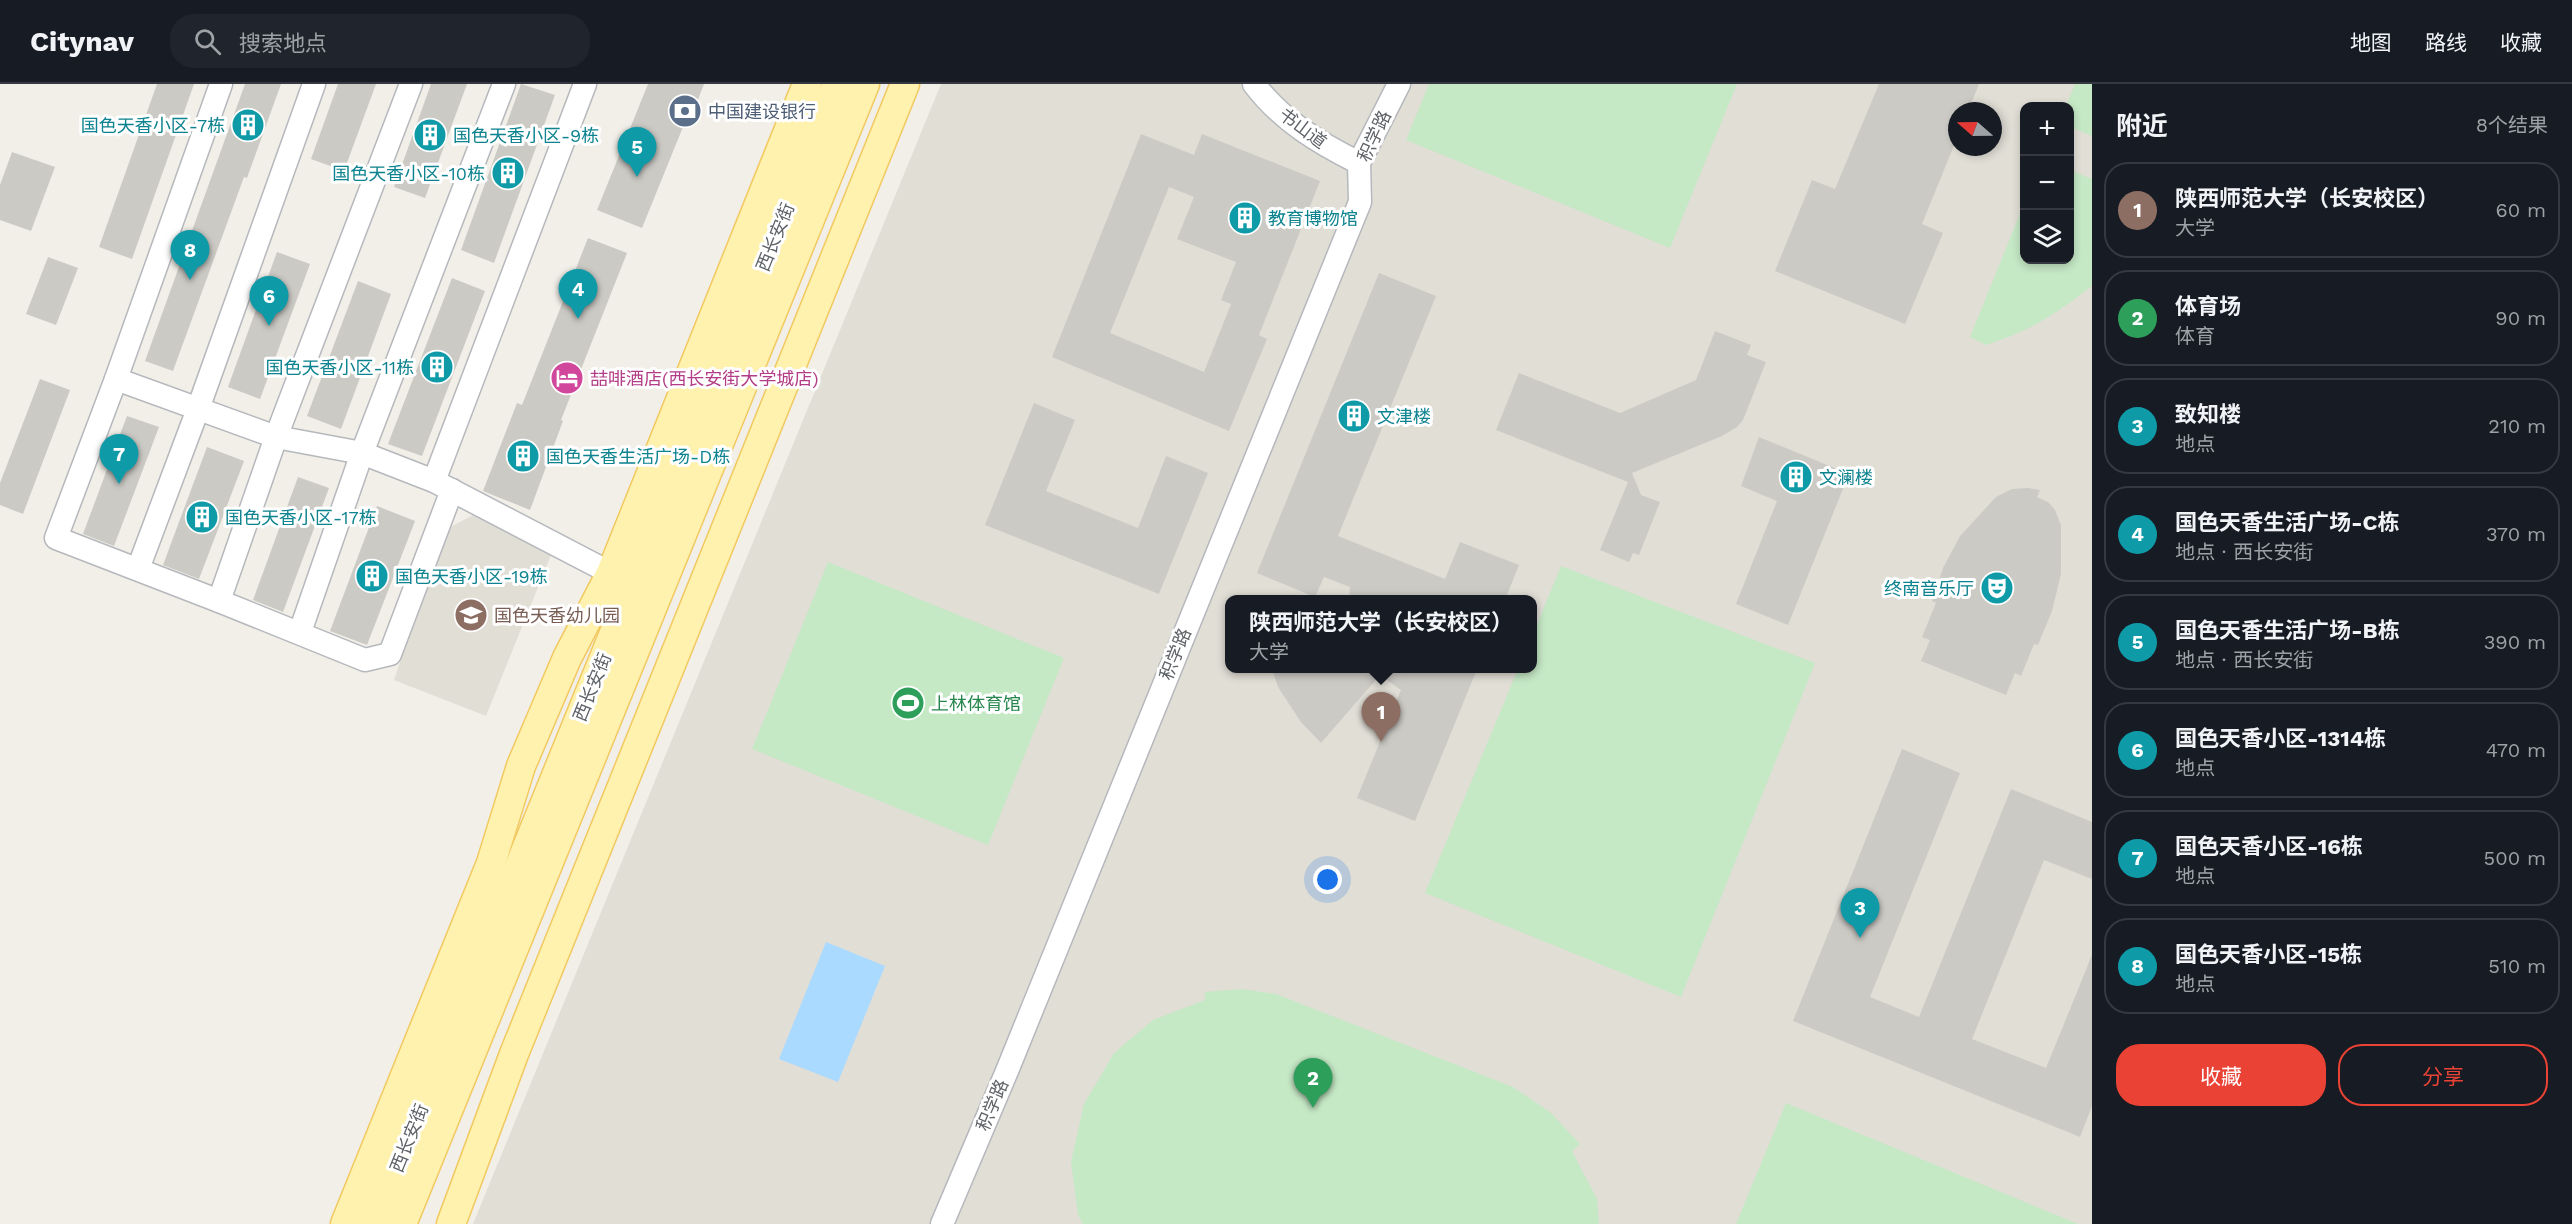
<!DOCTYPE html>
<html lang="zh">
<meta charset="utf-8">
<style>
:root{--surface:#171b24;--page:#20242c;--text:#f1f3f6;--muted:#9ea1a6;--line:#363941;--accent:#ea4335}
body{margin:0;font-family:"Work Sans","Noto Sans SC",sans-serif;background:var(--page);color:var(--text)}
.controls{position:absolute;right:18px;top:18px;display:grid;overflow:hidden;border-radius:12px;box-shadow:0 3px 9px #0003}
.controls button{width:54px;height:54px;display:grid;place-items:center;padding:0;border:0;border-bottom:2px solid var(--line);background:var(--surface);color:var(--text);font:30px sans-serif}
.compass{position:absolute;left:1948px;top:18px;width:54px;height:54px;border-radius:50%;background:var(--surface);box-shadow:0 3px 9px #0003;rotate:290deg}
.you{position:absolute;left:1328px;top:796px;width:21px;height:21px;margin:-15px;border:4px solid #fff;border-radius:50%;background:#1a73e8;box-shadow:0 0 0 9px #1a73e833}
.badge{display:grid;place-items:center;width:39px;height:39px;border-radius:50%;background:var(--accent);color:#fff;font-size:20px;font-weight:700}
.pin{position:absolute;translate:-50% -50px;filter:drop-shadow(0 2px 3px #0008)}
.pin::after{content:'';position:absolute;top:32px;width:21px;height:18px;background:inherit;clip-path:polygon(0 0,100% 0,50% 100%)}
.popup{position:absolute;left:1225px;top:511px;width:312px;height:78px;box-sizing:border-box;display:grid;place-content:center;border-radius:12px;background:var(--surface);filter:drop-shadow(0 2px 4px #0005);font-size:20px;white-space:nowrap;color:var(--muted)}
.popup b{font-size:22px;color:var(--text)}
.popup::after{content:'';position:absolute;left:50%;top:100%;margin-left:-12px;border:12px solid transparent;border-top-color:var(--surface)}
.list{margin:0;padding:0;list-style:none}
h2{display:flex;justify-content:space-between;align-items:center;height:78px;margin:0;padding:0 24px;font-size:26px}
h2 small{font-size:20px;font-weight:400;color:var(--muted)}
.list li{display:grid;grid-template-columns:39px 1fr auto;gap:18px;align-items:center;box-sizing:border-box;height:96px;margin:0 12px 12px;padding:0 12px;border:2px solid var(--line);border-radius:24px}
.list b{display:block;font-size:22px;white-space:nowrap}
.list p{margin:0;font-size:20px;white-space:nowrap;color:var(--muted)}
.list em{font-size:20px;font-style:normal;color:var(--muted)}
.actions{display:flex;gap:12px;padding:18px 24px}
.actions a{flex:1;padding:14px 0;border:2px solid var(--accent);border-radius:24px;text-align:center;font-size:21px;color:var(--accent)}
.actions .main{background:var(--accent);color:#fff}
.icon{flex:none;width:33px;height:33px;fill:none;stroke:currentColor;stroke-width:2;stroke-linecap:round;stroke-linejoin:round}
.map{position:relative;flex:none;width:2092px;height:1140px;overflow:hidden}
header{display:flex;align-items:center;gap:36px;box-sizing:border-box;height:84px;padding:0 30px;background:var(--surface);border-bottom:2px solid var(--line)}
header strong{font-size:28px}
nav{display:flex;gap:33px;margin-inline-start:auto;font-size:21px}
.search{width:420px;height:54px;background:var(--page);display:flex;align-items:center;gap:15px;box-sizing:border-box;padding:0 21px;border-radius:24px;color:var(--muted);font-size:22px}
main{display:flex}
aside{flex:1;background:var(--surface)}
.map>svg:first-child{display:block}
.education{fill:#e1ded6;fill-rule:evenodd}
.green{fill:#c5e8c5}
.water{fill:#aadaff}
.building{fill:#cccac5;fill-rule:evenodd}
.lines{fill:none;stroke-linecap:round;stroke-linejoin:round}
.minor-casing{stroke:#b5b8bc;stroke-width:25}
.major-casing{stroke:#f2c960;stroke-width:31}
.minor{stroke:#fff;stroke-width:22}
.major{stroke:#fff2af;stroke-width:28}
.labels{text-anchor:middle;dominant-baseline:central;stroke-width:6;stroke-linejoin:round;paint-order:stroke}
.service-label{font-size:18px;fill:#4e5e75;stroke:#fff;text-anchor:start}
.culture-label{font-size:18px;fill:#0d838f;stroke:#fff;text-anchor:start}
.street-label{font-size:18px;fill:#5f6368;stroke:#fff}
.hotel-label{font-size:18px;fill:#b23c85;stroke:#fff;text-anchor:start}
.education-label{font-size:18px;fill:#785e54;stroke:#fff;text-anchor:start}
.leisure-label{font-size:18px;fill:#27864d;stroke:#fff;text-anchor:start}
</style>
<header>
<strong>Citynav</strong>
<div class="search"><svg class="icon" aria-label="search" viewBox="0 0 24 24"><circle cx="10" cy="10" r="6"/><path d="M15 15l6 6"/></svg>搜索地点</div>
<nav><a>地图</a><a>路线</a><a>收藏</a></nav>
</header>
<main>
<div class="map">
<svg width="2092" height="1140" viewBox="0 0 2092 1140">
<rect width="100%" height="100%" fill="#f1efe8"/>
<g class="education">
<path d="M 941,0 L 2092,0 L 2092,1140 L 473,1140 ZM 2024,22 L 2070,22 L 2070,176 L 2024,176 ZM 1957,27 L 1993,27 L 1993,63 L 1957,63 ZM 1230,516 L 1532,516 L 1532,584 L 1230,584 Z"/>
<polygon points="475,430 553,466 486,632 394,596 445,446"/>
</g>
<g class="green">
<polygon points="1429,0 1737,0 1670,164 1406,56"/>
<polygon points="2075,0 2092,0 2092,52 2070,43 2070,22 2066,22"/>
<path d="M 2070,86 L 2092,95 L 2092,202 C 2054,231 2032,246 1986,261 L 1970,253 L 2024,120 L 2024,176 L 2070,176 Z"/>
<polygon points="828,478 1064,574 988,761 752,665"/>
<polygon points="1561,482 1815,579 1681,913 1425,809 1518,585 1532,584 1533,550"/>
<polygon points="1242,905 1276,910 1513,1003 1550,1028 1580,1060 1572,1067 1597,1115 1599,1140 1083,1140 1078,1131 1071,1078 1084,1020 1114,969 1153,936 1205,916 1205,908"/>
<polygon points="1786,1019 2078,1140 1736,1140"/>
</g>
<polygon class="water" points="826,858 885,882 838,998 779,975"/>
<g class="building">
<polygon points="157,0 194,0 132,175 99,163"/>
<polygon points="245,0 281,0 247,94 244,93 173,287 145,277"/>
<polygon points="338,0 376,0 344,87 311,75"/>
<polygon points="431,0 467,0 425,114 394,103"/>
<polygon points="521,0 555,11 494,179 461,166"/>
<polygon points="648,0 704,0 689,39 685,38 642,144 597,126"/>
<polygon points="1879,0 1979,0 1968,27 1957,27 1957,54 1922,140 1943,149 1905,240 1775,187 1812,96 1835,105"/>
<path d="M 1141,50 L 1194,71 L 1202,50 L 1320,97 L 1259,251 L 1267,255 L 1229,347 L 1052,273 ZM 1169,103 L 1194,113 L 1177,155 L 1236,178 L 1221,216 L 1231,220 L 1204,288 L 1110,249 Z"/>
<polygon points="12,68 55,83 31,147 0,136 0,101"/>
<polygon points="588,154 627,169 561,336 563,337 530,426 483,407 517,319 522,321"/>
<polygon points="277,168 310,180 260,315 228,303"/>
<polygon points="48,173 78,184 56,241 26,230"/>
<polygon points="1379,189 1436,212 1338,452 1445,495 1460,458 1519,481 1505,516 1349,516 1350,503 1324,493 1315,513 1257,489"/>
<polygon points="452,194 485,207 422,372 388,360"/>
<polygon points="358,197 391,210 341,345 307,332"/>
<polygon points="1715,247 1751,261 1747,271 1766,278 1743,336 1737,343 1722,352 1632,389 1641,411 1660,418 1639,471 1633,469 1629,478 1600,466 1628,398 1496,346 1519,289 1620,329 1696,296"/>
<polygon points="40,295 70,306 23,430 0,421 0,399"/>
<polygon points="1034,319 1075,336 1046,407 1138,444 1166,372 1208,389 1159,510 985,441"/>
<polygon points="127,332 159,343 114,462 83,450"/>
<polygon points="1759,353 1849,390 1788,541 1736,520 1777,417 1741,402"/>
<polygon points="207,363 244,377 199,495 163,481"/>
<polygon points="298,393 329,404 283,528 253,516"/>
<polygon points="2028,404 2040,406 2037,413 2048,418 2055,426 2061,441 2061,490 2052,527 2038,561 2034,560 2021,592 2015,589 2006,611 1921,577 1930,556 1922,553 1936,519 1932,517 1943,484 1960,452 1996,413 2012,405"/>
<polygon points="377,422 415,437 367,561 330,547"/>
<polygon points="1272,585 1477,585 1415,737 1357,714 1401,606 1380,591 1321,659 1301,638 1278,603"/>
<polygon points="1902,665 1960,689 1870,913 1919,933 2011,705 2092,738 2092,795 2044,776 1972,955 2046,984 2092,871 2092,1022 2080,1053 1793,937"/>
</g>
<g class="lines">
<g class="minor-casing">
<g id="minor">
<polyline points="221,0 116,295 56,454 219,517 365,576 390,570 452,406"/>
<path d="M 1254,0 C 1282,37 1319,59 1359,79"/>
<polyline points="116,295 276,353 362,369 434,397 624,496"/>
<polyline points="434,397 585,0"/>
<polyline points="138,485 198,325 314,0"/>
<polyline points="219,517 276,353 411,0"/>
<polyline points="300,548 362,369 504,0"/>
<polyline points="942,1140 1007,987 1360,118 1359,79 1399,0"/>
</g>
</g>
<g class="major-casing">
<g id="major">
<polyline points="345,1140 491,779 521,682 567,574 611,489 807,0"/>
<polyline points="374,1140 837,0"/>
<polyline points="402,1140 865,0"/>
<polyline points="451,1140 514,970 905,0"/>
</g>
</g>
<use href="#minor" class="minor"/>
<use href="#major" class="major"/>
</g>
<defs>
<g id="bank-disc" transform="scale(1.725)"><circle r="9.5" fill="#5c6f8a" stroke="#fff"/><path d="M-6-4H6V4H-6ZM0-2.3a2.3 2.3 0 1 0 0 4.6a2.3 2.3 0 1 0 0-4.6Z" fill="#fff"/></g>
<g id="building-disc" transform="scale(1.725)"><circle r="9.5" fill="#0f9aa8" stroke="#fff"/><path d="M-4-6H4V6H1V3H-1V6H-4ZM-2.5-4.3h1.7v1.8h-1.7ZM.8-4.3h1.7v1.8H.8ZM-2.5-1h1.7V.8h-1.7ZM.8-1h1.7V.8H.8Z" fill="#fff"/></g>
<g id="hotel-disc" transform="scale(1.725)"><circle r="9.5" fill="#d1479c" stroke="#fff"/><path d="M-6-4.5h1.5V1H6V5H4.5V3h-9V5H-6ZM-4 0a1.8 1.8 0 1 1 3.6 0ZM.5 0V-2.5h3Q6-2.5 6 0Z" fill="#fff"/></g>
<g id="theatre-disc" transform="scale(1.725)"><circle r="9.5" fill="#0f9aa8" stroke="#fff"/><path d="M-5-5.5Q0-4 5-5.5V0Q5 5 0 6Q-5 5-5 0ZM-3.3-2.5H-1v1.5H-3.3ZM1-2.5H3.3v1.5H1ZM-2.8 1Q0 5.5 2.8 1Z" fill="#fff"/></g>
<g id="school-disc" transform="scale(1.725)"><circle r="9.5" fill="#8d6e63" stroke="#fff"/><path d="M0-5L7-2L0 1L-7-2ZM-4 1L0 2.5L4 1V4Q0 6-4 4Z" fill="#fff"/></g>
<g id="stadium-disc" transform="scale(1.725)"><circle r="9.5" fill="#2e9e5b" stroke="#fff"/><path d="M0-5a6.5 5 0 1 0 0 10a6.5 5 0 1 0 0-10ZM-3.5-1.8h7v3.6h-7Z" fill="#fff"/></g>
</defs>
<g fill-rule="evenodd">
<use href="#bank-disc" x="685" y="27"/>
<use href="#building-disc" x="248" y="41"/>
<use href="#building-disc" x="430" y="51"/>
<use href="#building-disc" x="508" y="89"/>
<use href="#building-disc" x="1245" y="134"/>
<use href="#building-disc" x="437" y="283"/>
<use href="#hotel-disc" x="567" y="294"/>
<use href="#building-disc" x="1354" y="332"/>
<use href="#building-disc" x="523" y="372"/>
<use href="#building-disc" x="1796" y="393"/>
<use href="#building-disc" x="202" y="433"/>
<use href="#building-disc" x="372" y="492"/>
<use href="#theatre-disc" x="1997" y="504"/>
<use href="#school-disc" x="471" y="531"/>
<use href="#stadium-disc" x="908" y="619"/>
</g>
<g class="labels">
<g class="service-label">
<text x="708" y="27">中国建设银行</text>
</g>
<g class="culture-label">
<text x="225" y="41" text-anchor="end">国色天香小区-7栋</text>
<text x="453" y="51">国色天香小区-9栋</text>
<text x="485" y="89" text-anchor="end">国色天香小区-10栋</text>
<text x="1268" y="134">教育博物馆</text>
<text x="414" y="283" text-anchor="end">国色天香小区-11栋</text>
<text x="1377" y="332">文津楼</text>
<text x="546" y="372">国色天香生活广场-D栋</text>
<text x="1819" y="393">文澜楼</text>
<text x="225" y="433">国色天香小区-17栋</text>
<text x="395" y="492">国色天香小区-19栋</text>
<text x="1974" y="504" text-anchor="end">终南音乐厅</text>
</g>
<g class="street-label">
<text transform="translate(1303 44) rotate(37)">书山道</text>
<text transform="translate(1374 52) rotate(-65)">积学路</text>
<text transform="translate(775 153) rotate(-68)">西长安街</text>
<text transform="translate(1175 570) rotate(-68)">积学路</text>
<text transform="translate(592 603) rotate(-68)">西长安街</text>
<text transform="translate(992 1021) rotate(-67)">积学路</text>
<text transform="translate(409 1054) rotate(-68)">西长安街</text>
</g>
<g class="hotel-label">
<text x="590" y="294">喆啡酒店(西长安街大学城店)</text>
</g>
<g class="education-label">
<text x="494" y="531">国色天香幼儿园</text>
</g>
<g class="leisure-label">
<text x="931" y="619">上林体育馆</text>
</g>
</g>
</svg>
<div class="controls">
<button>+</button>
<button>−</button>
<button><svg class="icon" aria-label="layers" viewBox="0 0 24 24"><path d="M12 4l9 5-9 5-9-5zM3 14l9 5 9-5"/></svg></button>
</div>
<svg class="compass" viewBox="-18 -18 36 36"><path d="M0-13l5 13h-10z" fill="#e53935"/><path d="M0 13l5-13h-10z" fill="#9ea1a6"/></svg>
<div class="you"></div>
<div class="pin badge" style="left:1381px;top:658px;background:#8d6e63">1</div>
<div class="popup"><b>陕西师范大学（长安校区）</b>大学</div>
<div class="pin badge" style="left:1313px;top:1024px;background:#2e9e5b">2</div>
<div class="pin badge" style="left:1860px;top:854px;background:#0f9aa8">3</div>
<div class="pin badge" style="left:578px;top:235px;background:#0f9aa8">4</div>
<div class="pin badge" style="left:637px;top:93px;background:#0f9aa8">5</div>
<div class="pin badge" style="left:269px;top:242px;background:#0f9aa8">6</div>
<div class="pin badge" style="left:119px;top:400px;background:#0f9aa8">7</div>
<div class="pin badge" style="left:190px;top:196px;background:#0f9aa8">8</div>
</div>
<aside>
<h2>附近<small>8个结果</small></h2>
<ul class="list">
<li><span class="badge" style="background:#8d6e63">1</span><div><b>陕西师范大学（长安校区）</b><p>大学</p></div><em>60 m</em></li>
<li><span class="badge" style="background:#2e9e5b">2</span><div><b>体育场</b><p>体育</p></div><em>90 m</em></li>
<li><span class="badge" style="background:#0f9aa8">3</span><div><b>致知楼</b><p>地点</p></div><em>210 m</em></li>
<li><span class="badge" style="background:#0f9aa8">4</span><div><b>国色天香生活广场-C栋</b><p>地点 · 西长安街</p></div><em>370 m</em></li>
<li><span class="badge" style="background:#0f9aa8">5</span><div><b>国色天香生活广场-B栋</b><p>地点 · 西长安街</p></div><em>390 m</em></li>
<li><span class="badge" style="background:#0f9aa8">6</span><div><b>国色天香小区-1314栋</b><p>地点</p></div><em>470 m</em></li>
<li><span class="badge" style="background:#0f9aa8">7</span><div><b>国色天香小区-16栋</b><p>地点</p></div><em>500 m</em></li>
<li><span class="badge" style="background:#0f9aa8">8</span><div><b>国色天香小区-15栋</b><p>地点</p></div><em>510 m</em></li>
</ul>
<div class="actions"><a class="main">收藏</a><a>分享</a></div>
</aside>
</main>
